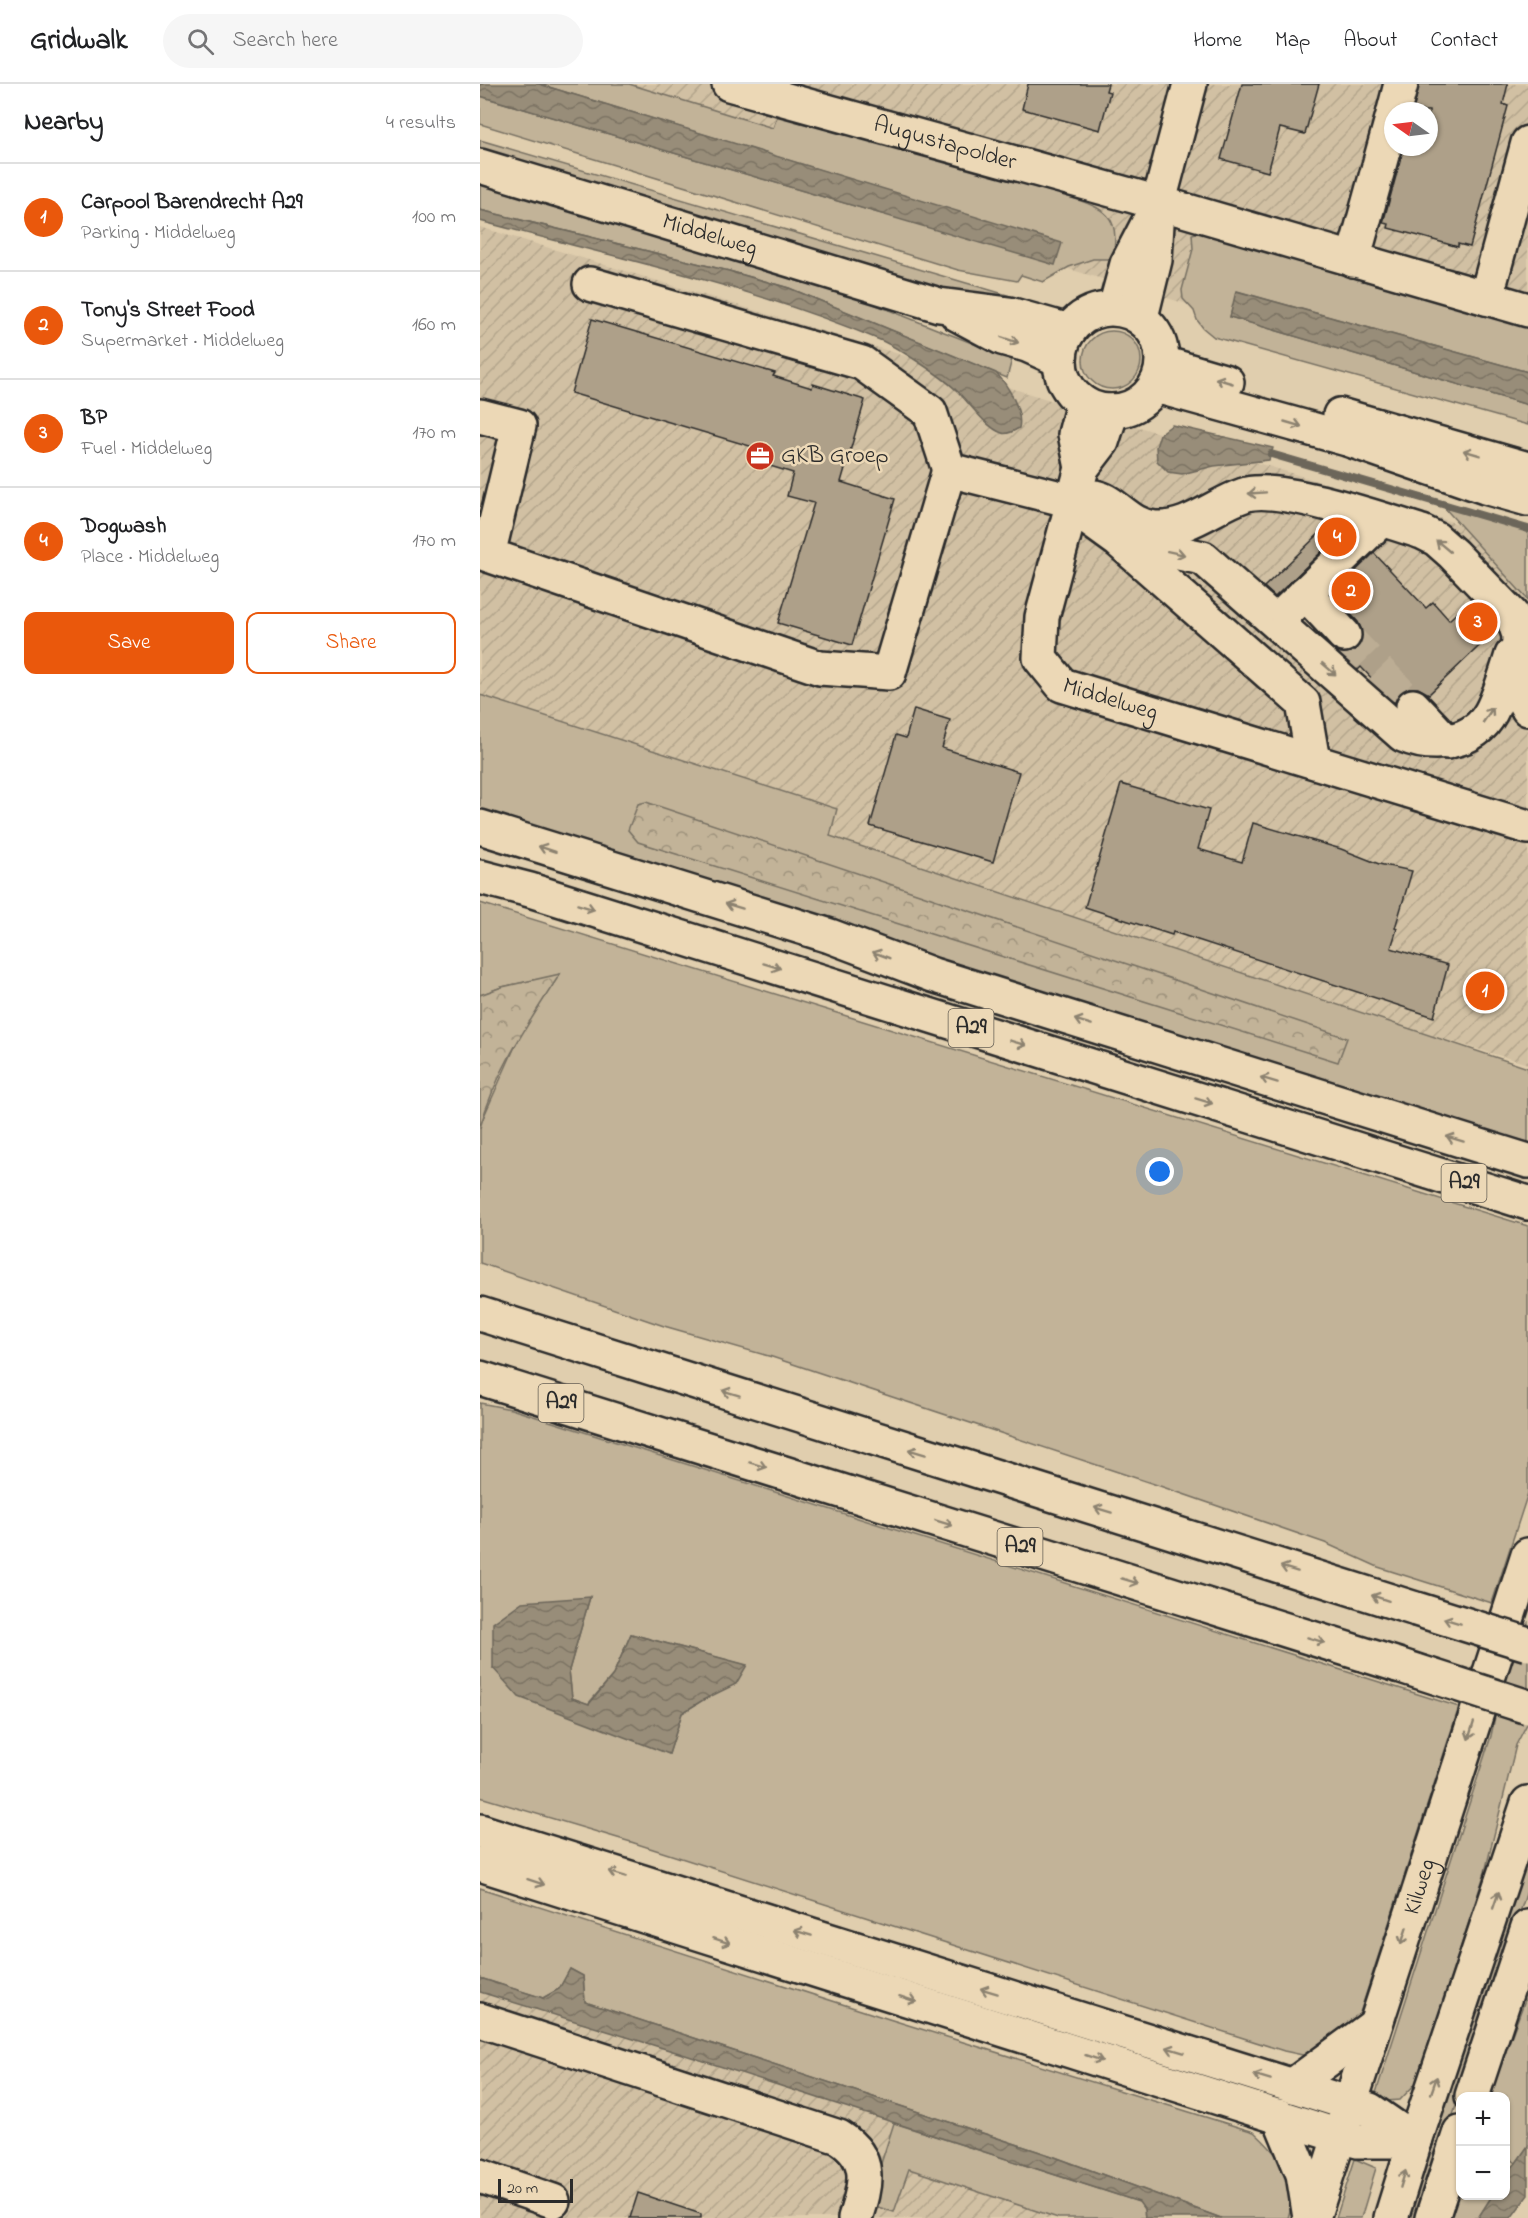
<!DOCTYPE html>
<meta charset="utf-8">
<style>
:root{--surface:#fff;--page:#f6f6f6;--text:#202124;--muted:#757577;--line:#e0e0e0;--accent:#ea580c}
body{margin:0;font-family:"Indie Flower",sans-serif;background:var(--page);color:var(--text)}
.controls{position:absolute;right:18px;bottom:18px;display:grid;overflow:hidden;border-radius:12px;box-shadow:0 2px 4px #0004}
.controls button{width:54px;height:54px;display:grid;place-items:center;padding:0;border:0;border-bottom:2px solid var(--line);background:var(--surface);color:var(--text);font:30px sans-serif}
.compass{position:absolute;left:904px;top:18px;width:54px;height:54px;border-radius:50%;background:var(--surface);box-shadow:0 2px 4px #0004;rotate:284deg}
.scale{position:absolute;left:18px;bottom:15px;width:75px;box-sizing:border-box;padding-left:6px;border:3px solid #2b2b2b;border-top:0;font-size:16px;line-height:21px;white-space:nowrap;color:#2b2b2b;-webkit-text-stroke:4px #ecd8b6;paint-order:stroke}
.you{position:absolute;left:680px;top:1088px;width:21px;height:21px;margin:-15px;border:4px solid #fff;border-radius:50%;background:#1a73e8;box-shadow:0 0 0 9px #1a73e833}
.badge{display:grid;place-items:center;width:39px;height:39px;border-radius:50%;background:var(--accent);color:#fff;font-size:20px;font-weight:700}
.pin{position:absolute;translate:-50% -50%;border:3px solid #fff;box-shadow:0 2px 6px #0006}
.list{margin:0;padding:0;list-style:none}
h2{display:flex;justify-content:space-between;align-items:center;height:78px;margin:0;padding:0 24px;font-size:26px}
h2 small{font-size:20px;font-weight:400;color:var(--muted)}
.list li{display:grid;grid-template-columns:39px 1fr auto;gap:18px;align-items:center;box-sizing:border-box;height:108px;padding:0 24px;border-top:2px solid var(--line)}
.list b{display:block;font-size:22px;white-space:nowrap}
.list p{margin:0;font-size:20px;white-space:nowrap;color:var(--muted)}
.list em{font-size:20px;font-style:normal;color:var(--muted)}
.actions{display:flex;gap:12px;padding:18px 24px}
.actions a{flex:1;padding:14px 0;border:2px solid var(--accent);border-radius:12px;text-align:center;font-size:21px;color:var(--accent)}
.actions .main{background:var(--accent);color:#fff}
.icon{flex:none;width:33px;height:33px;fill:none;stroke:currentColor;stroke-width:2;stroke-linecap:round;stroke-linejoin:round}
.map{position:relative;flex:none;width:1048px;height:2134px;overflow:hidden}
header{display:flex;align-items:center;gap:36px;box-sizing:border-box;height:84px;padding:0 30px;background:var(--surface);border-bottom:2px solid var(--line)}
header strong{font-size:28px}
nav{display:flex;gap:33px;margin-inline-start:auto;font-size:21px}
.search{width:420px;height:54px;background:var(--page);display:flex;align-items:center;gap:15px;box-sizing:border-box;padding:0 21px;border-radius:33px;color:var(--muted);font-size:22px}
main{display:flex}
aside{flex:1;background:var(--surface)}
.map>svg:first-child{display:block}
.industrial{fill:url(#industrial-furrows);fill-rule:evenodd}
.green{fill:#c2b398;stroke:#766f62;stroke-width:1.5;fill-rule:evenodd}
.forest{fill:url(#forest-crowns);stroke:#766f62;stroke-width:1.5}
.water{fill:url(#water-waves);stroke:#6c665a;stroke-width:1.5}
.lines{fill:none;stroke-linecap:round;stroke-linejoin:round}
.stream{stroke:#6c665a;stroke-width:8}
.building{fill:#aea089;stroke:#2b2b2b;stroke-width:1.5}
.minor-tunnel{stroke:#bcad94;stroke-width:33;stroke-dasharray:33 16;stroke-linecap:butt}
.minor-casing{stroke:#2b2b2b;stroke-width:38}
.major-casing{stroke:#2b2b2b;stroke-width:38}
.highway-casing{stroke:#2b2b2b;stroke-width:38}
.minor{stroke:#ecd8b6;stroke-width:33}
.major{stroke:#ecd8b6;stroke-width:33}
.highway{stroke:#ecd8b6;stroke-width:33}
.highway-bridge-casing{stroke:#2b2b2b;stroke-width:38;stroke-linecap:butt}
.highway-bridge{stroke:#ecd8b6;stroke-width:33}
.oneway{stroke:#8c8270}
.labels{text-anchor:middle;dominant-baseline:central;stroke-width:5;stroke-linejoin:round;paint-order:stroke}
.shield{fill:#ecd8b6;stroke:#655f55;stroke-width:1.5}
.shield-label{font-size:22px;font-weight:bold;fill:#2b2b2b}
.street-label{font-size:24px;fill:#2b2b2b;stroke:#ecd8b6}
.poi-label{font-size:24px;fill:#2b2b2b;stroke:#ecd8b6;text-anchor:start}
</style>
<header>
<strong>Gridwalk</strong>
<div class="search"><svg class="icon" aria-label="search" viewBox="0 0 24 24"><circle cx="10" cy="10" r="6"/><path d="M15 15l6 6"/></svg>Search here</div>
<nav><a>Home</a><a>Map</a><a>About</a><a>Contact</a></nav>
</header>
<main>
<aside>
<h2>Nearby<small>4 results</small></h2>
<ul class="list">
<li><span class="badge">1</span><div><b>Carpool Barendrecht A29</b><p>Parking · Middelweg</p></div><em>100 m</em></li>
<li><span class="badge">2</span><div><b>Tony's Street Food</b><p>Supermarket · Middelweg</p></div><em>160 m</em></li>
<li><span class="badge">3</span><div><b>BP</b><p>Fuel · Middelweg</p></div><em>170 m</em></li>
<li><span class="badge">4</span><div><b>Dogwash</b><p>Place · Middelweg</p></div><em>170 m</em></li>
</ul>
<div class="actions"><a class="main">Save</a><a>Share</a></div>
</aside>
<div class="map">
<svg width="1048" height="2134" viewBox="0 0 1048 2134">
<defs>
<pattern id="industrial-furrows" width="10" height="10" patternUnits="userSpaceOnUse" patternTransform="scale(1.5)"><rect width="10" height="10" fill="#d1c0a3"/><path d="M-1 1l2-2M0 10L10 0M9 11l2-2" fill="none" stroke="#b4a58c"/></pattern>
<pattern id="forest-crowns" width="20" height="18" patternUnits="userSpaceOnUse" patternTransform="scale(1.5)"><rect width="20" height="18" fill="#c2b398"/><path d="M2 6a3 3 0 1 1 6 0M12 15a3 3 0 1 1 6 0" fill="none" stroke="#9e927c"/></pattern>
<pattern id="water-waves" width="16" height="10" patternUnits="userSpaceOnUse" patternTransform="scale(1.5)"><rect width="16" height="10" fill="#988d79"/><path d="M0 5q4-4 8 0t8 0" fill="none" stroke="#7c7363"/></pattern>
</defs>
<rect width="100%" height="100%" fill="#e0ceae"/>
<filter id="ink" filterUnits="userSpaceOnUse"><feTurbulence type="fractalNoise" baseFrequency=".0167" numOctaves="2"/><feDisplacementMap in="SourceGraphic" scale="12" xChannelSelector="R" yChannelSelector="G"/><feConvolveMatrix kernelMatrix="1 2 1 2 8 2 1 2 1" color-interpolation-filters="sRGB"/></filter>
<g filter="url(#ink)">
<g class="industrial">
<path d="M 59,0 L 1048,0 L 1048,288 L 757,207 L 750,233 L 707,220 L 575,181 L 582,159 ZM 913,27 L 949,27 L 949,63 L 913,63 Z"/>
<polygon points="0,143 1048,461 1048,980 0,670"/>
<polygon points="0,1900 677,2119 674,2134 0,2134"/>
</g>
<g class="green">
<path d="M 59,0 L 149,0 L 293,44 L 298,30 L 588,105 L 586,112 C 624,124 643,131 632,175 L 613,175 L 589,183 L 563,198 L 541,191 L 537,197 L 478,186 L 0,40 L 0,12 L 402,130 L 582,160 Z"/>
<polygon points="0,56 534,213 532,220 438,200 0,69"/>
<polygon points="0,97 326,193 532,275 527,294 309,204 249,187 0,126"/>
<polygon points="729,146 1048,241 1048,288 757,207 750,233 1048,321 1048,341 734,253 723,244 717,236 714,227 703,215 702,206 713,165 712,150"/>
<circle cx="632" cy="276" r="29"/>
<polygon points="961,420 1048,445 1048,516"/>
<polygon points="0,611 357,725 350,752 1048,984 1048,1058 901,1020 0,743"/>
<polygon points="0,819 1048,1142 1048,1409 1012,1519 898,1483 845,1459 674,1400 292,1273 184,1242 0,1179 0,1041 41,949 79,891 22,903 0,911"/>
<path d="M 0,1319 L 31,1325 L 979,1623 L 877,1938 L 827,1972 L 804,1967 L 151,1758 L 0,1713 ZM 110,1513 L 89,1586 L 92,1614 L 108,1620 L 133,1591 L 151,1550 L 266,1581 L 223,1616 L 202,1629 L 189,1670 L 13,1584 Z"/>
<polygon points="1048,1539 1048,1638 1036,1661 1005,1788 937,1998 920,2016 906,2017 894,2015 1011,1652 1027,1575"/>
<polygon points="1048,1756 1048,1804 939,2134 924,2134"/>
<path d="M 0,1804 L 412,1936 L 774,2048 C 802,2074 820,2094 808,2134 L 741,2134 L 572,2072 L 105,1918 L 103,1892 L 90,1885 L 79,1905 L 63,1914 L 0,1894 Z"/>
<polygon points="1048,1908 1048,2062 1036,2079 1026,2071 1026,2012 1009,2012"/>
<polygon points="414,2039 660,2118 664,2125 665,2134 578,2134 429,2085 414,2128 388,2120"/>
<polygon points="875,2075 896,2084 881,2134 856,2134"/>
<polygon points="980,2086 980,2112 1012,2112 998,2134 965,2134"/>
</g>
<g class="forest">
<polygon points="166,718 867,954 858,978 158,758 148,746 158,720"/>
<path d="M 80,890 C 49,938 15,988 0,1044 L 0,911 L 22,903 Z"/>
</g>
<g class="water">
<polygon points="0,0 59,0 582,159 575,181 0,12"/>
<path d="M 0,126 L 249,187 L 309,204 L 516,289 C 528,301 543,327 539,344 C 534,347 527,351 522,349 C 506,344 488,317 476,306 C 463,293 417,263 400,256 C 272,202 134,173 0,137 Z"/>
<polygon points="756,207 1048,288 1048,321 750,233"/>
<polygon points="692,341 793,364 789,376 734,382 702,390 688,388 677,377 676,363 680,350"/>
<polygon points="110,1513 89,1586 92,1614 109,1620 133,1591 151,1550 267,1581 256,1600 223,1616 202,1629 189,1670 39,1613 13,1584 13,1539 42,1518"/>
<polygon points="90,1885 103,1892 105,1918 572,2072 741,2134 665,2134 664,2125 659,2118 199,1969 0,1908 0,1894 63,1914 79,1905"/>
<polygon points="1048,2062 1048,2111 1031,2134 998,2134 1012,2112 1026,2112 1026,2090 1036,2079"/>
</g>
<g class="lines">
<polyline class="stream" points="791,370 1048,445"/>
</g>
<g class="building">
<polygon points="548,0 628,0 626,7 630,8 620,46 542,25"/>
<polygon points="762,0 839,0 825,50 800,44 788,88 741,75"/>
<polygon points="939,0 1028,0 1023,20 1028,22 990,163 978,160 978,163 943,153 908,144 909,140 903,139 924,63 949,63 949,27 933,27"/>
<polygon points="112,235 295,289 293,292 332,304 333,300 385,316 361,398 415,415 372,561 298,539 334,419 307,412 313,389 277,378 280,365 91,309"/>
<polygon points="853,441 861,449 795,513 784,503 843,446 845,449"/>
<polygon points="894,469 946,524 953,518 969,536 991,516 1016,541 1017,545 949,610 938,604 928,604 920,609 915,619 881,583 878,586 858,569 868,569 876,565 882,557 882,547 878,538 852,510"/>
<polygon points="434,625 470,636 462,664 539,688 513,778 390,742 416,651 426,654"/>
<polygon points="641,700 729,726 718,765 762,778 773,739 861,765 899,780 932,787 915,844 917,845 911,864 968,881 954,933 693,848 692,851 605,823"/>
<polygon points="158,2109 221,2130 221,2134 150,2134"/>
</g>
<g class="lines">
<polyline class="minor-tunnel" points="864,551 933,622"/>
<g class="minor-casing">
<g id="minor">
<path id="s1" d="M 249,0 L 704,126 L 1048,226"/>
<polyline points="914,27 921,0"/>
<polyline points="873,176 913,31"/>
<polyline points="110,200 382,279 450,328 469,386 592,417 610,436 639,457 823,619 833,677"/>
<polyline points="1006,214 1048,59"/>
<polyline points="635,224 647,180 673,130"/>
<polyline points="661,233 675,176 678,121 710,0"/>
<path id="s2" d="M 632,327 L 622,358 L 602,384 L 562,533 L 560,574 L 582,601 L 1048,743"/>
<polyline points="0,332 39,342 8,471 340,584 409,589 469,386"/>
<polyline points="602,384 595,350 603,319"/>
<path d="M 592,417 C 599,416 608,412 615,413 C 636,417 648,442 675,444 C 709,446 734,421 764,411 C 796,399 907,437 942,448 L 956,455 L 973,470 L 1032,531 L 1039,551 L 1038,596 L 1040,610 L 1048,625"/>
<path d="M 641,457 L 723,474 L 923,651 C 953,664 994,660 1011,628 C 1020,611 1026,590 1032,571"/>
<polyline points="825,509 864,551"/>
<polyline points="806,528 901,436"/>
<polyline points="933,622 967,658"/>
<path d="M 0,1936 L 359,2053 C 393,2074 386,2101 375,2134"/>
<polyline points="992,2012 1048,1843"/>
<polyline points="0,2092 73,2117"/>
<polyline points="952,2134 980,2048"/>
</g>
</g>
<g class="major-casing">
<g id="major">
<path id="s3" d="M 0,82 L 459,221 L 529,230 L 589,247"/>
<circle cx="631" cy="276" r="51"/>
<polyline points="477,230 522,254 547,261 580,276"/>
<polyline points="683,279 747,298"/>
<polyline points="676,302 867,355 1005,403 1048,415"/>
<polyline points="860,331 1048,385"/>
<path id="s4" d="M 833,2134 L 1048,1471"/>
<polyline points="911,2134 935,2057 1048,1719"/>
</g>
</g>
<g class="highway-casing">
<g id="highway">
<polyline points="0,743 350,852 453,891 1048,1077"/>
<polyline points="0,793 50,806 1048,1119"/>
<polyline points="0,1230 936,1525"/>
<polyline points="0,1294 918,1581"/>
<polyline points="0,1747 890,2026 935,2057"/>
<polyline points="0,1780 853,2050 878,2057 935,2057"/>
<polyline points="812,2002 895,1941"/>
<polyline points="799,2032 823,2090 830,2134"/>
</g>
</g>
<use href="#minor" class="minor"/>
<use href="#major" class="major"/>
<use href="#highway" class="highway"/>
<g class="highway-bridge-casing">
<g id="highway-bridge">
<polyline points="936,1525 1048,1560"/>
<polyline points="918,1581 1048,1623"/>
</g>
</g>
<use href="#highway-bridge" class="highway-bridge"/>
</g>
<defs><path id="oneway-shaft" d="M-6 0H5M1.5-3L5.5 0L1.5 3" fill="none" stroke-width="1.6" stroke-linecap="round" stroke-linejoin="round" transform="scale(1.5)"/></defs>
<g class="oneway">
<use href="#oneway-shaft" transform="translate(530 256) rotate(18)"/>
<use href="#oneway-shaft" transform="translate(744 297) rotate(-164)"/>
<use href="#oneway-shaft" transform="translate(813 340) rotate(16)"/>
<use href="#oneway-shaft" transform="translate(992 369) rotate(-164)"/>
<use href="#oneway-shaft" transform="translate(777 409) rotate(176)"/>
<use href="#oneway-shaft" transform="translate(963 462) rotate(-140)"/>
<use href="#oneway-shaft" transform="translate(696 469) rotate(12)"/>
<use href="#oneway-shaft" transform="translate(849 585) rotate(41)"/>
<use href="#oneway-shaft" transform="translate(1008 631) rotate(-56)"/>
<use href="#oneway-shaft" transform="translate(67 765) rotate(-162)"/>
<use href="#oneway-shaft" transform="translate(254 822) rotate(-163)"/>
<use href="#oneway-shaft" transform="translate(106 823) rotate(17)"/>
<use href="#oneway-shaft" transform="translate(401 871) rotate(-159)"/>
<use href="#oneway-shaft" transform="translate(292 882) rotate(17)"/>
<use href="#oneway-shaft" transform="translate(603 938) rotate(-163)"/>
<use href="#oneway-shaft" transform="translate(538 959) rotate(17)"/>
<use href="#oneway-shaft" transform="translate(789 996) rotate(-163)"/>
<use href="#oneway-shaft" transform="translate(724 1017) rotate(17)"/>
<use href="#oneway-shaft" transform="translate(975 1055) rotate(-163)"/>
<use href="#oneway-shaft" transform="translate(251 1309) rotate(-163)"/>
<use href="#oneway-shaft" transform="translate(437 1368) rotate(-163)"/>
<use href="#oneway-shaft" transform="translate(278 1381) rotate(17)"/>
<use href="#oneway-shaft" transform="translate(623 1426) rotate(-163)"/>
<use href="#oneway-shaft" transform="translate(464 1439) rotate(17)"/>
<use href="#oneway-shaft" transform="translate(809 1485) rotate(-163)"/>
<use href="#oneway-shaft" transform="translate(650 1497) rotate(17)"/>
<use href="#oneway-shaft" transform="translate(900 1514) rotate(-162)"/>
<use href="#oneway-shaft" transform="translate(972 1537) rotate(-163)"/>
<use href="#oneway-shaft" transform="translate(836 1556) rotate(17)"/>
<use href="#oneway-shaft" transform="translate(991 1647) rotate(108)"/>
<use href="#oneway-shaft" transform="translate(137 1790) rotate(-163)"/>
<use href="#oneway-shaft" transform="translate(56 1798) rotate(18)"/>
<use href="#oneway-shaft" transform="translate(1016 1816) rotate(-71)"/>
<use href="#oneway-shaft" transform="translate(323 1849) rotate(-163)"/>
<use href="#oneway-shaft" transform="translate(924 1852) rotate(108)"/>
<use href="#oneway-shaft" transform="translate(242 1857) rotate(18)"/>
<use href="#oneway-shaft" transform="translate(509 1907) rotate(-163)"/>
<use href="#oneway-shaft" transform="translate(428 1915) rotate(18)"/>
<use href="#oneway-shaft" transform="translate(695 1966) rotate(-163)"/>
<use href="#oneway-shaft" transform="translate(614 1974) rotate(18)"/>
<use href="#oneway-shaft" transform="translate(782 1993) rotate(-163)"/>
<use href="#oneway-shaft" transform="translate(954 2001) rotate(-71)"/>
<use href="#oneway-shaft" transform="translate(923 2095) rotate(-73)"/>
</g>
</g>
<defs>
<g id="office-disc" transform="scale(1.5)"><circle r="9.5" fill="#c8321e" stroke="#ecd8b6"/><path d="M-6-3h4V-5.5h4V-3h4V5H-6ZM-1-4.5V-3h2v-1.5ZM-6 0V1H6V0Z" fill="#fff"/></g>
</defs>
<g fill-rule="evenodd">
<use href="#office-disc" x="280" y="372"/>
</g>
<g class="labels">
<g class="shield">
<rect x="468.5" y="925" width="45" height="38" rx="4.5"/>
<rect x="961.5" y="1080" width="45" height="38" rx="4.5"/>
<rect x="58.5" y="1300" width="45" height="38" rx="4.5"/>
<rect x="517.5" y="1444" width="45" height="38" rx="4.5"/>
</g>
<g class="shield-label">
<text x="491" y="944">A29</text>
<text x="984" y="1099">A29</text>
<text x="81" y="1319">A29</text>
<text x="540" y="1463">A29</text>
</g>
<g class="street-label">
<text stroke="none"><textPath href="#s1" startOffset="224">Augustapolder</textPath></text>
<text stroke="none"><textPath href="#s3" startOffset="240">Middelweg</textPath></text>
<text stroke="none"><textPath href="#s2" startOffset="346">Middelweg</textPath></text>
<text stroke="none"><textPath href="#s4" startOffset="348">Kilweg</textPath></text>
</g>
<g class="poi-label">
<text x="301" y="372">GKB Groep</text>
</g>
</g>
</svg>
<div class="controls">
<button>+</button>
<button>−</button>
</div>
<svg class="compass" viewBox="-18 -18 36 36"><path d="M0-13l5 13h-10z" fill="#e53935"/><path d="M0 13l5-13h-10z" fill="#757577"/></svg>
<div class="scale">20 m</div>
<div class="you"></div>
<div class="pin badge" style="left:1005px;top:907px">1</div>
<div class="pin badge" style="left:871px;top:507px">2</div>
<div class="pin badge" style="left:998px;top:538px">3</div>
<div class="pin badge" style="left:857px;top:453px">4</div>
</div>
</main>
